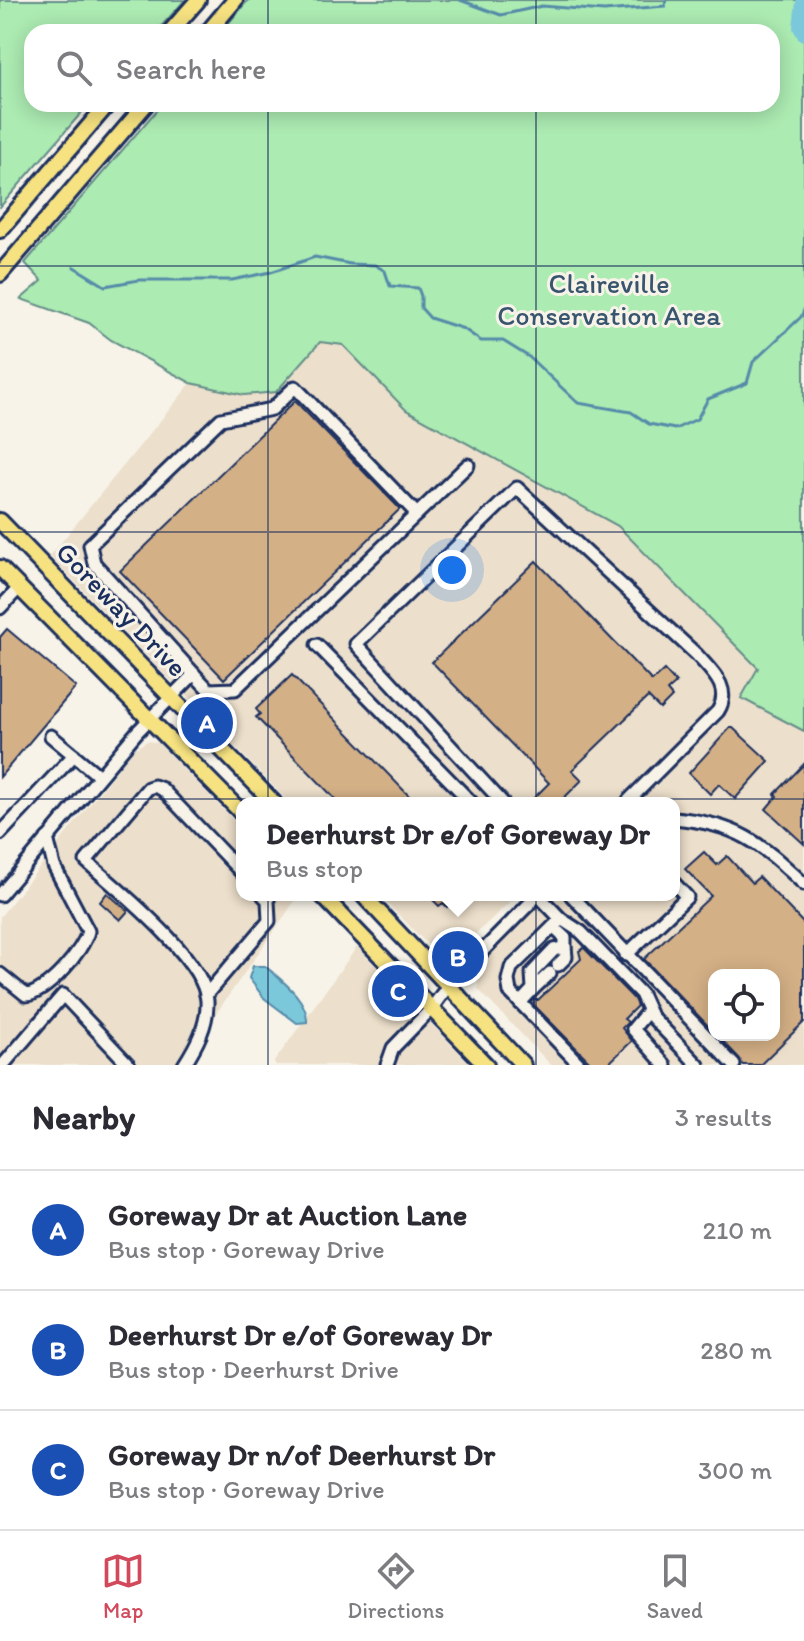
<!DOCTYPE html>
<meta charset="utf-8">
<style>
:root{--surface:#fff;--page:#f7f7f7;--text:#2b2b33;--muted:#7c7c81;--line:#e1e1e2;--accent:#d1495b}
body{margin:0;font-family:Itim,sans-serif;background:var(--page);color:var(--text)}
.controls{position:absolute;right:24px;bottom:24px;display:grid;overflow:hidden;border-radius:16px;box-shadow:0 4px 20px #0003}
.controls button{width:72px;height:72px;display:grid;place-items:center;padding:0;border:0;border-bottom:2px solid var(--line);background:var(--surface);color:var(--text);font:40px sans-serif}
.you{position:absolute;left:452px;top:570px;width:28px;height:28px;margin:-20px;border:6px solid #fff;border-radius:50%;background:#1a73e8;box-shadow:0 0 0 12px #1a73e833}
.badge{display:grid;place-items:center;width:52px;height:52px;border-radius:50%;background:var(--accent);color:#fff;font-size:26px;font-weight:700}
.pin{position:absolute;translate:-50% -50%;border:4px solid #fff;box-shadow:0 2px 8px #0006}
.popup{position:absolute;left:236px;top:797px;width:444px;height:104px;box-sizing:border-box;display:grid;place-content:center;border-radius:16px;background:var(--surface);filter:drop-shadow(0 2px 6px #0005);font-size:26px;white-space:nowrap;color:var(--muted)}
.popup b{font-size:30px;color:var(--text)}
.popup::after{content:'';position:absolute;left:50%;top:100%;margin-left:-16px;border:16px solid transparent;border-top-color:var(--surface)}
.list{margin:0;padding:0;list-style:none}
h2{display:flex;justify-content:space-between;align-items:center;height:104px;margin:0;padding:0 32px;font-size:34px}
h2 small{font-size:26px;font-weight:400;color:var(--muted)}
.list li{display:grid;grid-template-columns:52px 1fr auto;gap:24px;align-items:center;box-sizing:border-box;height:120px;padding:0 32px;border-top:2px solid var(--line)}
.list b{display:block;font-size:30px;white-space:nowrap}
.list p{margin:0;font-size:26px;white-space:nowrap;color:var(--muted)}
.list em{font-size:26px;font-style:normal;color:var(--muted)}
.icon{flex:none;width:44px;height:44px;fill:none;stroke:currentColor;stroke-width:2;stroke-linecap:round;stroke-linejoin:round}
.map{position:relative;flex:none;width:804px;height:1065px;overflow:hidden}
.search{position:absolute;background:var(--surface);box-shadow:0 4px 20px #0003;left:24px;right:24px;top:24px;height:88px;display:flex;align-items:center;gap:20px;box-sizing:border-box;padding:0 28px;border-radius:24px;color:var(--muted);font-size:30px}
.sheet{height:464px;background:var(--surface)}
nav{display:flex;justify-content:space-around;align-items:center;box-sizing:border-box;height:112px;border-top:2px solid var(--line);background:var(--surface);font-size:22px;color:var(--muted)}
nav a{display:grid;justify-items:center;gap:4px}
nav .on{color:var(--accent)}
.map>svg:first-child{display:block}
.built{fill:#ecdfcb;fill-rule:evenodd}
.green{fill:#acebb2;stroke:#648d88;stroke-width:2}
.water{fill:#7cc8db;stroke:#558ba9;stroke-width:2}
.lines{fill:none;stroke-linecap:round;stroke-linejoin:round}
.stream{stroke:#558ba9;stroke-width:3}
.river{stroke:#7cc8db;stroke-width:16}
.building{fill:#d4b086;stroke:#1b2f5e;stroke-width:2}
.minor-casing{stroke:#1b2f5e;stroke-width:17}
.major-casing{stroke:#1b2f5e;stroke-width:20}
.minor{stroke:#f7f3e8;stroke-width:11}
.major{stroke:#f6e281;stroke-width:14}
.grid{fill:none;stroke:#1b2f5e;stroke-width:2;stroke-opacity:0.55}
.labels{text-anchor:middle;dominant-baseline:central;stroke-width:6;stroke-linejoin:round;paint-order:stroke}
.park-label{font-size:28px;fill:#38556f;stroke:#f7f3e8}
.street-label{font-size:28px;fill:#1b2f5e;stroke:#f7f3e8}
</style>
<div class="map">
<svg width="804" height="1065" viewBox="0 0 804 1065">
<rect width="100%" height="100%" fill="#f7f3e8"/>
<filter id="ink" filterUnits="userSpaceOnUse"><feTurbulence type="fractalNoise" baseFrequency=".0125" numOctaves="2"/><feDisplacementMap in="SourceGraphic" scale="16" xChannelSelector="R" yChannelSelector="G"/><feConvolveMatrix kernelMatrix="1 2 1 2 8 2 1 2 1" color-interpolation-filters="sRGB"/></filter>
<g filter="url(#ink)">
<g class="built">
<path d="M 320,342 L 343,345 L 406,410 L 618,526 L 759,668 L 741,699 L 804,731 L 804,1065 L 551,1065 L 478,989 L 478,978 L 491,953 L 549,895 L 674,895 L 674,803 L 290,803 L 198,709 L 196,703 L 166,676 L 50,556 L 191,383 L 244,395 L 276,392 ZM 714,975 L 774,975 L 774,1035 L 714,1035 Z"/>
<polygon points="147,741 158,743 242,829 242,895 299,895 180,1065 0,1065 0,917 133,750"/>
<polygon points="379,895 517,895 451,957 436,953"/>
<polygon points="357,947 471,1065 276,1065 274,1062"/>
</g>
<g class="green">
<polygon points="0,0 185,0 156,32 32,32 32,104 89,104 0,207"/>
<polygon points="248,0 804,0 804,731 741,698 758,668 618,526 406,410 343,345 320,342 276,392 244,395 191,383 111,340 89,323 21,299 42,281 25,263 162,104 772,104 772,32 221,32"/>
</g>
<path class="water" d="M 253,966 L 265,966 C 281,980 308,999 307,1022 L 297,1023 L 264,998 L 249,978 Z"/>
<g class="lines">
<g class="stream">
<polyline points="460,0 501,15 542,6 604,11 665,6 666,0"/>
<polyline points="74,267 105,286 139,280 232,280 271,272 315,257 350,264 375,265 385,271 390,286 418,288 421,296 421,308 430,318 464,329 481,341 503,341 529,357 578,403 631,412 649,424 675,429 697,419 708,399 747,383 753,362 801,317 804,310"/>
</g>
<polyline class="river" points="804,2 801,27 804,33"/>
</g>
<g class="building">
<polygon points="295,401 400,509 224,679 120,571"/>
<polygon points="536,561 652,681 664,670 676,683 667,691 672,697 660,709 648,697 572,770 582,780 559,803 529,803 549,783 432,662"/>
<polygon points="7,629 76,687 0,777 0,637"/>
<polygon points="292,675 416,803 339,803 287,749 256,717 260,714 256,709"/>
<polygon points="730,728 733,728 769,761 735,799 719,784 710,794 689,773"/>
<polygon points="804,764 804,844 766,809 777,796 775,794"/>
<polygon points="704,852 717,865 727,856 752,883 759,877 804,924 804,1022 760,1065 742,1065 740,1059 717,1035 774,1035 774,975 714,975 714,1032 644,959 711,896 685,869"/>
<polygon points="107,893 128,911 120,920 100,902"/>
<polygon points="428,895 475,895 462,907 458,903 454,907 451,903 447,907 443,903 439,906"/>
<polygon points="584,948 634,999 637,1006 624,1019 628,1022 622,1028 632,1041 607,1065 593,1065 534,1005 534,1000 538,1000 581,959 579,951"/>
</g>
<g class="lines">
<g class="minor-casing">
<g id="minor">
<polyline points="0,608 20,587"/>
<polyline points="317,645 472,803"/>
<polyline points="194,674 94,563 90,545 221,419 272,409 295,387 417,514"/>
<polyline points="51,736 99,776"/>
<path d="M 503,803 L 356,644 L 517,488 L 697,655 C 712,672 732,688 718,711 L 629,800 L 629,803"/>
<path d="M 674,818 C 738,824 759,842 804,884"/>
<polyline points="0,834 74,755"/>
<polyline points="0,895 137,732 194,674 209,690 235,689 468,465"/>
<polyline points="538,895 561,919 581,932 641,994 651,1016 698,1065"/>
<polyline points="571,895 734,1065"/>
<polyline points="561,919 511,968 508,980 510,992 580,1065"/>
<polyline points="626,955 687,897 674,883"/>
<polyline points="558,965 566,957 565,947"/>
<path d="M 0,974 L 26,995 C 46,994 84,950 88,931 L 54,866 L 47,838"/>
<polyline points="533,989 550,973"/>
<polyline points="206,995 269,921 268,900 263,895"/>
<polyline points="520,1003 533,989 532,973 554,950 565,947 565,938 553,927"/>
<polyline points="648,1011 633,1029 665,1065"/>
<polyline points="3,1065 63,995 129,1065"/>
<path d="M 184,1065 C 196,1046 208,1025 207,1001 C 206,960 117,889 86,861 L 148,788 L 154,786 L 162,789 L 242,873"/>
<polyline points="387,1065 393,1048 431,1009 448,986 538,895"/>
</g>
</g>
<g class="major-casing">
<g id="major">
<polyline points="170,32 198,0"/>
<polyline points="208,32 235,0"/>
<polyline points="0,230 108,104"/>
<polyline points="0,274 146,104"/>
<polyline points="0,521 274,803"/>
<polyline points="0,568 242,813"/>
<polyline points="322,895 486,1065"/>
<polyline points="363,895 523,1065"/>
</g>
</g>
<use href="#minor" class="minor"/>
<use href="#major" class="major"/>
</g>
</g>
<path class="grid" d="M 268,0 L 268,32M 536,0 L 536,32M 268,104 L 268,1065M 536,104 L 536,1065M 0,266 L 804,266M 0,532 L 804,532M 0,799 L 804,799"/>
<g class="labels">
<g class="park-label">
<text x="609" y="283">Claireville<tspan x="609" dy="32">Conservation Area</tspan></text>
</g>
<g class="street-label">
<text transform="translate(122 609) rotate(46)">Goreway Drive</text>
</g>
</g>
</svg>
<div class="controls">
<button><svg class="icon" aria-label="locate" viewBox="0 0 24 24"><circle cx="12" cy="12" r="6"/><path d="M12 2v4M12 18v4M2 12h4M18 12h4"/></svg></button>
</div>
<div class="you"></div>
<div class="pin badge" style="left:207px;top:723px;background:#1a4fb4">A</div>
<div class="pin badge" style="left:458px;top:957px;background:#1a4fb4">B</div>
<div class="popup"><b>Deerhurst Dr e/of Goreway Dr</b>Bus stop</div>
<div class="pin badge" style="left:398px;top:991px;background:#1a4fb4">C</div>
<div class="search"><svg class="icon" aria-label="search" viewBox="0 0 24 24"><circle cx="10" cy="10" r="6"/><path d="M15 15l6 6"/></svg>Search here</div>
</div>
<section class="sheet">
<h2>Nearby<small>3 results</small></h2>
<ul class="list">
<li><span class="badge" style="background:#1a4fb4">A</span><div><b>Goreway Dr at Auction Lane</b><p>Bus stop · Goreway Drive</p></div><em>210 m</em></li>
<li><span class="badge" style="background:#1a4fb4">B</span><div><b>Deerhurst Dr e/of Goreway Dr</b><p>Bus stop · Deerhurst Drive</p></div><em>280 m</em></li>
<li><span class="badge" style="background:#1a4fb4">C</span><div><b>Goreway Dr n/of Deerhurst Dr</b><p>Bus stop · Goreway Drive</p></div><em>300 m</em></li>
</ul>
</section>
<nav>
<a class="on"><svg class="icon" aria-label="map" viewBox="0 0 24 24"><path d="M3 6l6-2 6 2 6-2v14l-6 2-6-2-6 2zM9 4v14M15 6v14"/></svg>Map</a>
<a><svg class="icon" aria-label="directions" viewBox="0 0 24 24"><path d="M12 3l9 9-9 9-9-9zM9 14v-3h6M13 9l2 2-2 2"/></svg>Directions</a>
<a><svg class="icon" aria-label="saved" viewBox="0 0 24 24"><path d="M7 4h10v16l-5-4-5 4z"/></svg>Saved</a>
</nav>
